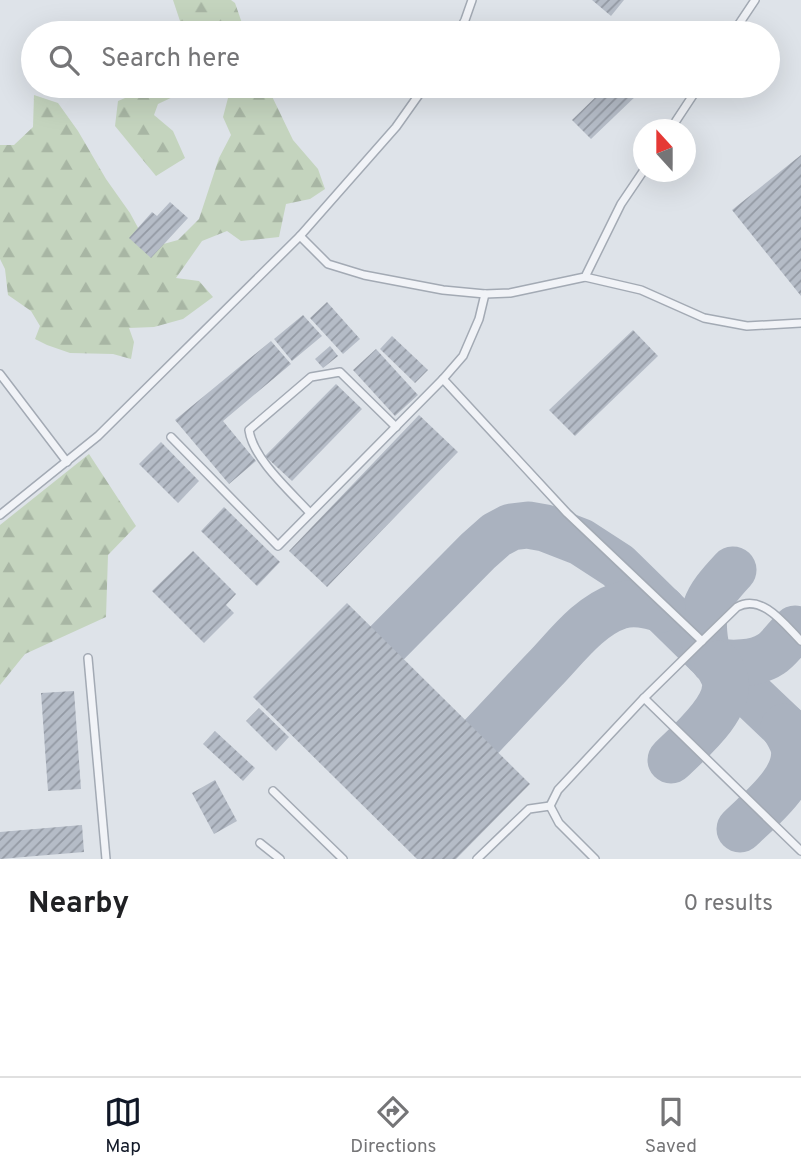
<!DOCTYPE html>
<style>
:root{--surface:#fff;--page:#f6f6f6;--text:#202124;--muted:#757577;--line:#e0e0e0;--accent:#111827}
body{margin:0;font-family:Overpass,sans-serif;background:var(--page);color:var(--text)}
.compass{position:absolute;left:633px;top:119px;width:63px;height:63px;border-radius:50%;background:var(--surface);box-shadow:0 7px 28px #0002;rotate:339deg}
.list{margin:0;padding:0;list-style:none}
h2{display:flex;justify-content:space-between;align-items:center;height:91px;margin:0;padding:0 28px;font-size:30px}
h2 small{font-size:23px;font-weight:400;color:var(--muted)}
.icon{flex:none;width:38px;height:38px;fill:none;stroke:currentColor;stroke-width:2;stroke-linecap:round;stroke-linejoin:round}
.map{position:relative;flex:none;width:801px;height:859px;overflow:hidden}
.search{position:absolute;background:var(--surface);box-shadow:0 7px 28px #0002;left:21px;right:21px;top:21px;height:77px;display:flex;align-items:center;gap:18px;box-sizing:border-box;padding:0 24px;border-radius:38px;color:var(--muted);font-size:26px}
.sheet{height:217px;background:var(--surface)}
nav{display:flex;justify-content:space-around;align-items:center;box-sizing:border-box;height:98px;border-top:2px solid var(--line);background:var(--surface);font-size:19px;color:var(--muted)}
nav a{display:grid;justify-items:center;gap:4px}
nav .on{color:var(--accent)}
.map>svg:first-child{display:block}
.forest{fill:url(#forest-firs)}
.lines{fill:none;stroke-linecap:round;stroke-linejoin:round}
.taxiway{stroke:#aab2bf;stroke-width:47}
.building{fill:url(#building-hatch)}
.lane-casing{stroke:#a3aab4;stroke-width:10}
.lane{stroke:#f1f3f7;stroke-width:7}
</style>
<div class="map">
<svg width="801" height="859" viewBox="0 0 801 859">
<defs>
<pattern id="forest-firs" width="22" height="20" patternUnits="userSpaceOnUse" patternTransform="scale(1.75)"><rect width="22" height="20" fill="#c4d4be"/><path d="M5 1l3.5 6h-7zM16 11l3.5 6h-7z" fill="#a8b6a4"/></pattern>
<pattern id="building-hatch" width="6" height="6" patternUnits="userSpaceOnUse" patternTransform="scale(1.75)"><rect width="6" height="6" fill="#b5bcc7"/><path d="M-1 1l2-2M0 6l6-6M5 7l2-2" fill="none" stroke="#9399a3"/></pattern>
</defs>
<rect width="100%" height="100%" fill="#dee3e9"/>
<g class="forest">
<polygon points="173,0 231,0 235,3 243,26 220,33 184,33"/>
<polygon points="153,86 196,86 158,104 154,115 173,131 185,158 156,176 115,126 118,101"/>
<polygon points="219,86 267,86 293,140 318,169 325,189 310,199 286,204 279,237 241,241 227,231 202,241 176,278 199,281 213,297 183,319 154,327 129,328 134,342 131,359 113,354 70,353 47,345 35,339 40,326 31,311 8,295 5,269 0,259 0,145 14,145 33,127 34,95 58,103 78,131 106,179 130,213 149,248 178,240 199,219 219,158 231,135 223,117 228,98"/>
<polygon points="89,454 136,526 108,555 106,617 25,654 0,685 0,525"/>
</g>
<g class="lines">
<g class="taxiway">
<polyline points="387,643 478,551 496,535 511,527 528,525 545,528 581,542 618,566 718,664 801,743"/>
<path d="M 707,653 C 698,612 705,600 733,570"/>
<path d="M 714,661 C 731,665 756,664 771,654 C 780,648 787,637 795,629"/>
<path d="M 482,736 C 503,714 524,691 545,669 C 567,646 589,616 619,606 C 634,601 648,605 662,609"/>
<path d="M 671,760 C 689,742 731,708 725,679 C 724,675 720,669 718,664"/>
<path d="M 740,829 C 760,809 800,779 794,747 C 792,740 788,733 784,727"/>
</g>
</g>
<g class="building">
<polygon points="592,0 624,0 611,16"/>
<polygon points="607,86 633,86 639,93 591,139 572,120"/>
<polygon points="801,155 801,296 732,210"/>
<polygon points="170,202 188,218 151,258 129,238 152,212 157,216"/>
<polygon points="327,302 360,339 343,354 310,318"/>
<polygon points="303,315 322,336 292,361 274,339"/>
<polygon points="633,330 658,356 575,436 549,410"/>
<polygon points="392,336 428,370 415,383 380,349"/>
<polygon points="271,341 291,364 223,421 256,461 229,484 175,420"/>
<polygon points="330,346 338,356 323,368 315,359"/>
<polygon points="376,349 418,395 395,416 353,370"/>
<polygon points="336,384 362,409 292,481 265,456"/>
<polygon points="419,415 458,452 327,587 289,551"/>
<polygon points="161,442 199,481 178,503 139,464"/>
<polygon points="224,507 280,562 257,586 201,531"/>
<polygon points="193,551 236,594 226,605 234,613 204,643 152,591"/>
<polygon points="347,603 530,784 456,859 417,859 253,697"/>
<polygon points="74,691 81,789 48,791 41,693"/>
<polygon points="259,708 289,737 276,751 246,721"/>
<polygon points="215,731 255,768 243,781 203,744"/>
<polygon points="215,780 237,821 214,834 192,793"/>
<polygon points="82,825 84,852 0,859 0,832"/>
</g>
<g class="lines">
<g class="lane-casing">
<g id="lane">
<polyline points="458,33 465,20 472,0"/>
<polyline points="733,33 755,0"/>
<polyline points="670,130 699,86"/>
<polyline points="300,236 396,127 425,86"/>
<polyline points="585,277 641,290 704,318 747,326 801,323"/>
<polyline points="0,374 67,462"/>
<polyline points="443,379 567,513 702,641 644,698 558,790 550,806 559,823 595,859"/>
<polyline points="171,437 278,546 443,379 463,356 479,319 485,294"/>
<path d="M 310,513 C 291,492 253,459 249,430 L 311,377 L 340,372 L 396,427"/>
<polyline points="0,515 98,436 300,236 328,264 364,275 443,290 485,294 510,293 585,277 621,204 644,170"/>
<path d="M 702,641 L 737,607 C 762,593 785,625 801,641"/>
<polyline points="88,658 106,859"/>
<polyline points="644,698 801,851"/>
<polyline points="273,791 343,859"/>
<polyline points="260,843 280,859"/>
<polyline points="477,859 529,809 550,806"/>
</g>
</g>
<use href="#lane" class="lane"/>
</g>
</svg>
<svg class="compass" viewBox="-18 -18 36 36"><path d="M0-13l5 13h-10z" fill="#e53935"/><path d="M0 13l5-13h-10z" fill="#757577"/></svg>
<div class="search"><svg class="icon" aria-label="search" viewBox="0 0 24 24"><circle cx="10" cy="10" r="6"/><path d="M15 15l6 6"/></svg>Search here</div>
</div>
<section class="sheet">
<h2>Nearby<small>0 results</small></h2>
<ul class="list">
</ul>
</section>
<nav>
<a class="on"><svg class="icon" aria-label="map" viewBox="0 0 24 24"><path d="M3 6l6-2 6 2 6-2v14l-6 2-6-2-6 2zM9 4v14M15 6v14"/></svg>Map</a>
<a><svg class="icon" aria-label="directions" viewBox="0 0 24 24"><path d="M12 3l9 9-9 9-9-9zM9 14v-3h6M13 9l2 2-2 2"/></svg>Directions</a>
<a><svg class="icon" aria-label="saved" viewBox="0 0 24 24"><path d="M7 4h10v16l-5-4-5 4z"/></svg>Saved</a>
</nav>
